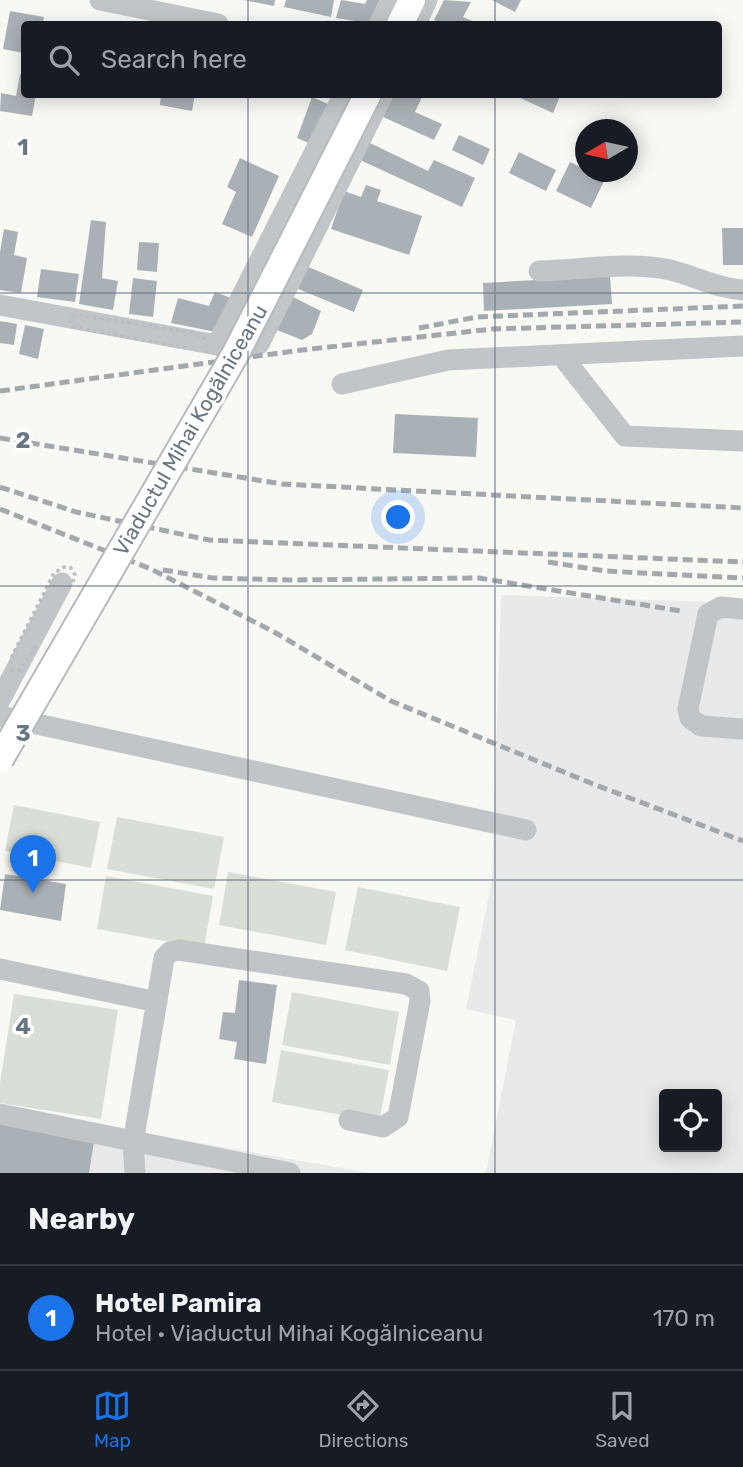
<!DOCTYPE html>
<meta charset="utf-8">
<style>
:root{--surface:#171b24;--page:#20242c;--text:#f1f3f6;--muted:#9ea1a6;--line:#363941;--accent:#1a73e8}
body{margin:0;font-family:Rubik,sans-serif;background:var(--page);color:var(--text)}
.controls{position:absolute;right:21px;bottom:21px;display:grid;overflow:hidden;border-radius:7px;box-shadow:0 4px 18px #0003}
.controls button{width:63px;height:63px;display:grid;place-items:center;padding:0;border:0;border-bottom:2px solid var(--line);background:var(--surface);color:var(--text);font:35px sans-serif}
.compass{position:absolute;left:575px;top:119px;width:63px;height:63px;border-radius:50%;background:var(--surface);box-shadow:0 4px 18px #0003;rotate:261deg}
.you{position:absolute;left:399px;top:518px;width:24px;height:24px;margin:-18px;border:5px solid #fff;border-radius:50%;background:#1a73e8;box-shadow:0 0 0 10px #1a73e833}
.badge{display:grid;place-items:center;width:46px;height:46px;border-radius:50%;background:var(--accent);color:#fff;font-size:23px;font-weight:700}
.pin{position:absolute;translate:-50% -58px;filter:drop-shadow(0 2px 4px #0008)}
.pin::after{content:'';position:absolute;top:37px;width:24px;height:21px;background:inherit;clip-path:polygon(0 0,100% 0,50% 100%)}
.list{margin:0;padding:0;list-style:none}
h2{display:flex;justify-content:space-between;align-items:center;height:91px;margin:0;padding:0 28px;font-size:30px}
h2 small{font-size:23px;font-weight:400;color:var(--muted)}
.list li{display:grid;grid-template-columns:46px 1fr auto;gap:21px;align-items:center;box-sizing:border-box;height:105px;padding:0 28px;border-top:2px solid var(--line)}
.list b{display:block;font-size:26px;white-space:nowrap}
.list p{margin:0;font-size:23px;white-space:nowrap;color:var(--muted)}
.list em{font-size:23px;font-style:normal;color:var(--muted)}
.icon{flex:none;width:38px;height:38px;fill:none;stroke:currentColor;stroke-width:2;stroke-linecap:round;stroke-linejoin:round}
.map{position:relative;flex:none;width:743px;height:1173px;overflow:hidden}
.search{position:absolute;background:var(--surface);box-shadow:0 4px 18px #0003;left:21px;right:21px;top:21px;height:77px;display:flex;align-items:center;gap:18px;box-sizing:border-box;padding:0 24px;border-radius:7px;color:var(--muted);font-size:26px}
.sheet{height:196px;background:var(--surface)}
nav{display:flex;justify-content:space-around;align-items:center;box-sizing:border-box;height:98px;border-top:2px solid var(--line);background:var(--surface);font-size:19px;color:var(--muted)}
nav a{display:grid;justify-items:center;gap:4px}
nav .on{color:var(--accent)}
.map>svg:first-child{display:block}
.built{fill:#e8e9e8;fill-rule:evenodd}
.green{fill:#d9ded6}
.building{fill:#aab1b6}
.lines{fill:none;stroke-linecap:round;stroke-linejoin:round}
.major-casing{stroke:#b7babe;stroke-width:30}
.minor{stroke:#c1c5c8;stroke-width:21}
.major{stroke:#fff;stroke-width:26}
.rail{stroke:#a3a8ad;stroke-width:5;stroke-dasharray:10 5;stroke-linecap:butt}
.major-bridge-casing{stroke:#b7babe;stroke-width:30;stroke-linecap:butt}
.path-bridge{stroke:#bbbec0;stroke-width:3.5;stroke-dasharray:3.5 3.5;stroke-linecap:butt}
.major-bridge{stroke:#fff;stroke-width:26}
.grid{fill:none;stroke:#697784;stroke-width:2;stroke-opacity:0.55}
.labels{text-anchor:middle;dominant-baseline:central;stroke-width:7;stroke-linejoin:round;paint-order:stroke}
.street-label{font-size:21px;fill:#697784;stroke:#fff}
.grid-label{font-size:23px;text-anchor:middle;font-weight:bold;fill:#697784;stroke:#fff;stroke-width:7;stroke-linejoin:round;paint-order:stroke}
</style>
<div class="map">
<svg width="743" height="1173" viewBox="0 0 743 1173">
<rect width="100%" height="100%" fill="#f8f8f5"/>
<g class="built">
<path d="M 501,595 L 743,603 L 743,1173 L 486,1173 L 516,1020 L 466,1009 L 492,881 ZM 664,1094 L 717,1094 L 717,1147 L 664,1147 Z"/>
<polygon points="0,1108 369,1173 0,1173"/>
</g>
<g class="green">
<polygon points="14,805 100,822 91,868 5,851"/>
<polygon points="117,817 224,837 214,889 107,869"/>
<polygon points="228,872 336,892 326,945 219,925"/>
<polygon points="106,876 213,896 204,948 97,929"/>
<polygon points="358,887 460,907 447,971 345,950"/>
<polygon points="292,992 399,1012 390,1065 282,1045"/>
<polygon points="14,994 118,1010 101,1119 0,1103 0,1083"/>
<polygon points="281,1050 389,1070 379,1122 272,1102"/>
</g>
<g class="building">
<polygon points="244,0 275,0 274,6"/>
<polygon points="286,0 334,0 331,17 284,7"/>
<polygon points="341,0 365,4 367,0 384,0 373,24 336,18"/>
<polygon points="444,0 471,2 463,17 479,24 443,24 434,20"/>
<polygon points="492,0 521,0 515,12"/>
<polygon points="10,11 44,17 43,24 24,24 24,53 3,49"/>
<polygon points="20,74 24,75 24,94 36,94 32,116 0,111 1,93 16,96"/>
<polygon points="161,94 195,94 192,111 160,105"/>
<polygon points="393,94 422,97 415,112 442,124 434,140 383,117"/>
<polygon points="519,94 561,94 553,113 518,97"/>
<polygon points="312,97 328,104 313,145 297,138"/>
<polygon points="459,135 490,149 483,165 452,150"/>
<polygon points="368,142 428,171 434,160 475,178 462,207 360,160"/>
<polygon points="519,152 556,170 546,191 509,173"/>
<polygon points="240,158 279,176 252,237 222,224 236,192 227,187"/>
<polygon points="570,162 605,179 591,208 556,191"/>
<polygon points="366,185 381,190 377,201 422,216 409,255 331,229 344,191 361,197"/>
<polygon points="91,220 106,222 102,278 118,281 113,310 79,304"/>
<polygon points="722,228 743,228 743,265 723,265"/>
<polygon points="4,229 18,232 14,255 27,258 21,293 0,290 0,252"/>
<polygon points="139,242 159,243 157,272 137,270"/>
<polygon points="306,266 363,290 354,312 296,288"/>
<polygon points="41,269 79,274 75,302 37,297"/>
<polygon points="610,276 612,304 484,311 483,283"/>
<polygon points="133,278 157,281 153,317 129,314"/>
<polygon points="215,292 231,298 216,332 171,323 178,298 209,306"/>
<polygon points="293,297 321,311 312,334 302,340 277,330"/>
<polygon points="0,321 17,324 14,345 0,343"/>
<polygon points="25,325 44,329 38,359 19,354"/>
<polygon points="395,414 478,418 476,457 393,453"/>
<polygon points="5,874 66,884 61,921 0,910"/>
<polygon points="239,980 277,985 266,1064 234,1059 237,1042 219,1039 223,1012 235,1013"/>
<polygon points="0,1121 95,1136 89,1173 0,1173"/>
</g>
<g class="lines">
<g class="major-casing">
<polyline id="major" points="400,24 412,0"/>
</g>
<g class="minor">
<polyline points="100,0 218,24"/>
<polyline points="379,24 391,0"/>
<polyline points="416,24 427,0"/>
<polyline points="344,94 217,345 246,348 259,344 383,94"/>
<path d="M 539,271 C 581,270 629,261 670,270 C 695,276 716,288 743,290"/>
<polyline points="0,305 217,345"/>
<polyline points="561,355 625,436 743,441"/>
<polyline points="342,384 448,360 743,346"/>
<polyline points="743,609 721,607 708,614 688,709 690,718 701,726 743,729"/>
<polyline points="0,700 62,583"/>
<polyline points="0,716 526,830"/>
<polyline points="0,969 157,1002"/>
<polyline points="0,1114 290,1173"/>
<polyline points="135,1173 133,1143 164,958 170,952 179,950 406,984 419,991 420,1001 398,1117 383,1127 349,1120"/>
</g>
<use href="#major" class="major"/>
<g class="rail">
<polyline points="419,328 477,317 743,306"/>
<polyline points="0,391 302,350 492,329 743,322"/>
<polyline points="0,438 282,484 743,508"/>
<polyline points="0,487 76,512 209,540 743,562"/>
<polyline points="0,509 151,569 276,633 391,701 593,784 743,841"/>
<polyline points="548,562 605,571 743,578"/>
<polyline points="163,570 213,578 289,580 479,578 681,611"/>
</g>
<g class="major-bridge-casing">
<polyline id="major-bridge" points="0,759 236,353 368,94"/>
</g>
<g class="path-bridge">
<polyline points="186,348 74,327 70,320 76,315 191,332 204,338 207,353"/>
<polyline points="36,646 21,670 12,669 10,660 54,573 64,567 71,568 75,575 73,582"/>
</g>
<use href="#major-bridge" class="major-bridge"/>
</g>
<path class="grid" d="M 248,0 L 248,24M 495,0 L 495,24M 248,94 L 248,1173M 495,94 L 495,1173M 0,293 L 743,293M 0,586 L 743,586M 0,880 L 743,880"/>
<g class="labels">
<g class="street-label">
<text transform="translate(190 430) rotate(-60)">Viaductul Mihai Kogălniceanu</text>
</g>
</g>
<g class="grid-label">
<text x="23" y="155">1</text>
<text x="23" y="448">2</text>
<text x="23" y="741">3</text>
<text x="23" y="1034">4</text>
</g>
</svg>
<div class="controls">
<button><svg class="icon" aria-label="locate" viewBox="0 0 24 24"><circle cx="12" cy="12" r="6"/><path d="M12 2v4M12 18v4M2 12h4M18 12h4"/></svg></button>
</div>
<svg class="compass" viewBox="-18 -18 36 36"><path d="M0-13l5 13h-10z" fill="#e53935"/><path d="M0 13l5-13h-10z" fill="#9ea1a6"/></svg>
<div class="you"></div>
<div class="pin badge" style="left:33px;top:893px">1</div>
<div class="search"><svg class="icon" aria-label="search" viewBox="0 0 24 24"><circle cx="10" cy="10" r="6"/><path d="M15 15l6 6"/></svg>Search here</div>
</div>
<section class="sheet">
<h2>Nearby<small></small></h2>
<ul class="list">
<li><span class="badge">1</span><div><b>Hotel Pamira</b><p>Hotel · Viaductul Mihai Kogălniceanu</p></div><em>170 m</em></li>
</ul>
</section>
<nav>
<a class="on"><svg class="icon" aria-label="map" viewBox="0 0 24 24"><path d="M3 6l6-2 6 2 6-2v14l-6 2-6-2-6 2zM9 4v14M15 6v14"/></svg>Map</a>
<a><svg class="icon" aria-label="directions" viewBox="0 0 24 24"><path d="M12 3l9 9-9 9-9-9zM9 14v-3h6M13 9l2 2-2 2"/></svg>Directions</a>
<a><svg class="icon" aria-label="saved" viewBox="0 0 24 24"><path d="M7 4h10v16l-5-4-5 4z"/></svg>Saved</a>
</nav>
